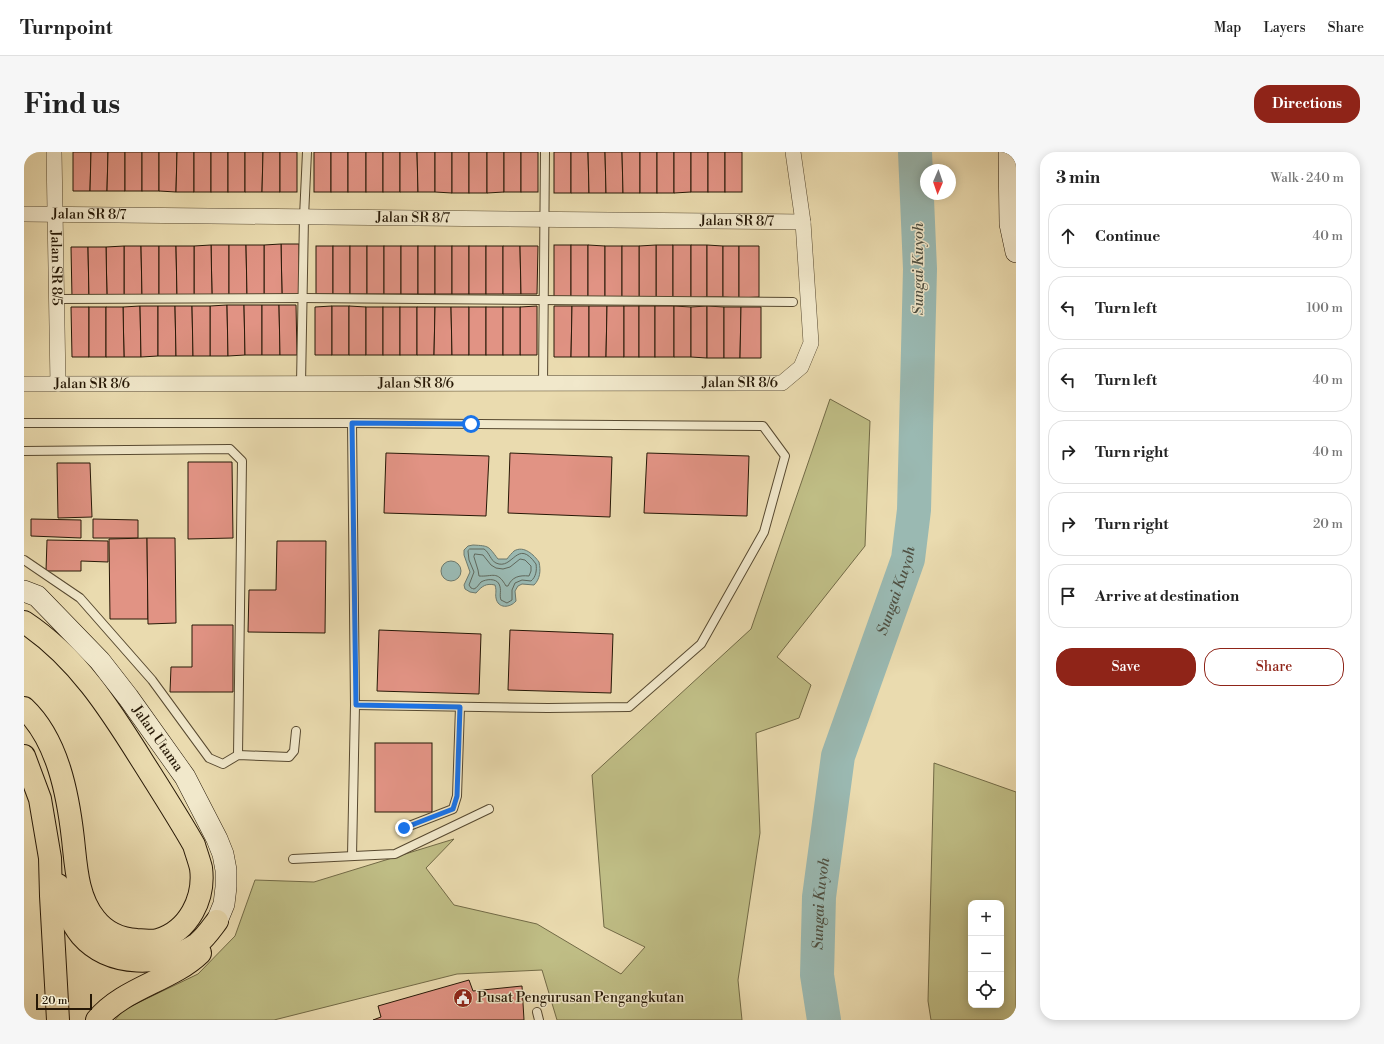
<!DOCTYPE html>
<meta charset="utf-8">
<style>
:root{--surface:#fff;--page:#f6f6f6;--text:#222;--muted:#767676;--line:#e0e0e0;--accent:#8f2418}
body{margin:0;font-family:"Libre Bodoni",serif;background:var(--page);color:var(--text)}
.controls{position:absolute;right:12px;bottom:12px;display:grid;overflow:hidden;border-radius:8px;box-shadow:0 2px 10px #0003}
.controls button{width:36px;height:36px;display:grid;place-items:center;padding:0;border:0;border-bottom:1px solid var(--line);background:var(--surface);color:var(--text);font:20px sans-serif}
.compass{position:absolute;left:896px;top:12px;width:36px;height:36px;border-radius:50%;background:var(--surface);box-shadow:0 2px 10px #0003;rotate:182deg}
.scale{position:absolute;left:12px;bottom:10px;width:56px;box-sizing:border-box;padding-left:4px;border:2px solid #261806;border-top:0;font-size:11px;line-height:14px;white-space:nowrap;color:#261806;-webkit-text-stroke:3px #f1e8cb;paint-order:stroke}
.stop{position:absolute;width:12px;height:12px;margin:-9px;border:3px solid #1a73e8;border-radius:50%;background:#fff}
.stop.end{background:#1a73e8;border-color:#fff;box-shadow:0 1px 4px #0008}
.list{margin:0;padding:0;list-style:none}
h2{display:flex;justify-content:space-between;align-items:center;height:52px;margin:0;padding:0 16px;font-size:17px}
h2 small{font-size:13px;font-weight:400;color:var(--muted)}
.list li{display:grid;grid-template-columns:26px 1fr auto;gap:12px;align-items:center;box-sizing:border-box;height:64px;margin:0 8px 8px;padding:0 8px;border:1px solid var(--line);border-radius:16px}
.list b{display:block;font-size:15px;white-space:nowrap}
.list em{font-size:13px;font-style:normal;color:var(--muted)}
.actions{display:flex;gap:8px;padding:12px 16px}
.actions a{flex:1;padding:9px 0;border:1px solid var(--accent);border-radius:16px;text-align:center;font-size:14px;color:var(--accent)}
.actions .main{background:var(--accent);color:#fff}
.icon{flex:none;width:22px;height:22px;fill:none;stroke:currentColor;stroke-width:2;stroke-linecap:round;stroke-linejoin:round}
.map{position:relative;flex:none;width:992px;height:868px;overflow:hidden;border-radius:16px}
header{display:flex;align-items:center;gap:24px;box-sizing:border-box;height:56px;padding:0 20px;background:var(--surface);border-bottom:1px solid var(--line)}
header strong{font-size:19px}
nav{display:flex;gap:22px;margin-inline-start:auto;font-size:14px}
.intro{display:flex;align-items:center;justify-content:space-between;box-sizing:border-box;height:96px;padding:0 24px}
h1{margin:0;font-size:28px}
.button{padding:10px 18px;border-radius:16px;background:var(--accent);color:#fff;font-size:14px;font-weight:700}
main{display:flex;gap:24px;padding:0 24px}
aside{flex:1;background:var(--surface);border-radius:16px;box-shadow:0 2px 10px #0003}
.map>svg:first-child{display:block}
.green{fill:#bfbd85;stroke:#726a46;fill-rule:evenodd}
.water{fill:#9ab9b2;stroke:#6c796d}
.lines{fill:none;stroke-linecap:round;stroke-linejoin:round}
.shore{stroke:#60685c;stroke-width:1}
.river{stroke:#9ab9b2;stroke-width:34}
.building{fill:#e19384;stroke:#261806}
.lane-casing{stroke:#574930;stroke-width:10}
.street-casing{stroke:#574930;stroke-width:16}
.secondary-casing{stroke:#261806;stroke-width:22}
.highway-casing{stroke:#261806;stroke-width:24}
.lane{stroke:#f1e8cb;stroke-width:8}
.street{stroke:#f1e8cb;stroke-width:15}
.secondary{stroke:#f1e8cb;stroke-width:21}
.highway{stroke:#eadbaf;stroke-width:22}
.route{stroke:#1a73e8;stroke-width:5}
.labels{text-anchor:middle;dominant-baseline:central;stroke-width:3;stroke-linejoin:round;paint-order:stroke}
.street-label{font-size:14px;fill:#261806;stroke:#f1e8cb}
.poi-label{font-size:14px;fill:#261806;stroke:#f1e8cb;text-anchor:start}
.water-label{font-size:15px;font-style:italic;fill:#4f5042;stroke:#f1e8cb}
</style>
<header>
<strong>Turnpoint</strong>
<nav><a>Map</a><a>Layers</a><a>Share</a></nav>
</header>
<div class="intro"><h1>Find us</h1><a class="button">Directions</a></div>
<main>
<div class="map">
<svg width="992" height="868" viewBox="0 0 992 868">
<rect width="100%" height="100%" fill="#eadbaf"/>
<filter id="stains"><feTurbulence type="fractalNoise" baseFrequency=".005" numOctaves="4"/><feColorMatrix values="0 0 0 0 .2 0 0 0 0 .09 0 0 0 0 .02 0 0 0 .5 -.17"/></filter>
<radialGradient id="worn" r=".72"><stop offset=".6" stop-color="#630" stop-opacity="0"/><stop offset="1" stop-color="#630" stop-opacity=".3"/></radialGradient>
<g class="green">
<polygon points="806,247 846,269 841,394 753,505 787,533 775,566 732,581 736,681 714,828 718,868 533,868 518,818 433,822 250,868 91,868 99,858 174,822 211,784 231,728 290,730 430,687 402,716 430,753 513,772 597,822 621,795 580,775 568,623 727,477"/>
<path d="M 910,611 L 992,640 L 992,868 L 907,868 L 904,849 ZM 947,751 L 977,751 L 977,853 L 947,853 Z"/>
</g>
<g class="water">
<path d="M 449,393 C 466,394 464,394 474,407 L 483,407 C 485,404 488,401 490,399 C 500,393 510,403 515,410 C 517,419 516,427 510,433 L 498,432 L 494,434 L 491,439 L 492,449 C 486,456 474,457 472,446 C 471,441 473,440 471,433 C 462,431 458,434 452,441 L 446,440 L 441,437 L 440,433 L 446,420 L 440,403 L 440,398 L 444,394 Z"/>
<circle cx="427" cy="419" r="10"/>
</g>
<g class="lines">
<g class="shore">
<path d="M 446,397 L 460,397 C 465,400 467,409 472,411 C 489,419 493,385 512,412 C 513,418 512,425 507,429 L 498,428 L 491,431 L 488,438 L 488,448 L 483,451 L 477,448 C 475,443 478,438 475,432 C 472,426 462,427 457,430 C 455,432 453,436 450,437 C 449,437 448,436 447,436 L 445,433 L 450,420 L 445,408 L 444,399 Z"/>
<path d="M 451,402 L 459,403 L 467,413 L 472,416 L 479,417 L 486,415 L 496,407 L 501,408 L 507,414 L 507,419 L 505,424 C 495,423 488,425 484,434 L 482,434 C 473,418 469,425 455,424 L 454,418 L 450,405 Z"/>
</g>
<path class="river" id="s1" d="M 800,868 L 793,823 L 795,745 L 814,604 L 884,407 L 890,358 L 896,117 L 891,0"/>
</g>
<g class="building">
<polygon points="49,0 67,0 66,39 49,39"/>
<polygon points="67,0 84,0 83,39 66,39"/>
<polygon points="84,0 101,0 101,39 83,39"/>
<rect x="101" y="0" width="17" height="39"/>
<rect x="118" y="0" width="17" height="39"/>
<polygon points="135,0 153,0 152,40 135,39"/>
<polygon points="153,0 170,0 170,40 152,40"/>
<rect x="170" y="0" width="17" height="40"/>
<rect x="187" y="0" width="17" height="40"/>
<rect x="204" y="0" width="17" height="40"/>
<polygon points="221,0 239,0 238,40 221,40"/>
<polygon points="239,0 256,0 256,40 238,40"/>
<rect x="256" y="0" width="17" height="40"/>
<rect x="290" y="0" width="17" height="40"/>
<rect x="307" y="0" width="17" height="40"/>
<rect x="324" y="0" width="18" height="40"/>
<rect x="342" y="0" width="17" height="40"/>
<rect x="359" y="0" width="17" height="40"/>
<polygon points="376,0 393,0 394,40 376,40"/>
<polygon points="393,0 411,0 411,40 394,40"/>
<polygon points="411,0 428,0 428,41 411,40"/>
<rect x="428" y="0" width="17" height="41"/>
<rect x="445" y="0" width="18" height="41"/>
<polygon points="463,0 480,0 480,40 463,41"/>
<rect x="480" y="0" width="17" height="40"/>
<rect x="497" y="0" width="17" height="40"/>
<rect x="530" y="0" width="17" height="41"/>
<polygon points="547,0 564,0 565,41 547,41"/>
<polygon points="564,0 581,0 582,41 565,41"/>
<polygon points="581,0 598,0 599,41 582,41"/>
<polygon points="598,0 616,0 616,41 599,41"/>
<rect x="616" y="0" width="17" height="41"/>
<rect x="633" y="0" width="17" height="41"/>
<polygon points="650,0 667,0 667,40 650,41"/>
<rect x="667" y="0" width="17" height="40"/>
<rect x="684" y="0" width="17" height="40"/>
<rect x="701" y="0" width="17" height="40"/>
<polygon points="257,92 275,92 275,143 258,143"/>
<polygon points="257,92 258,143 240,144 240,93"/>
<polygon points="187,93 205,93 205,144 188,144"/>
<polygon points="187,93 188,144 170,144 170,94"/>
<polygon points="205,93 222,93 223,144 205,144"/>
<polygon points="222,93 240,93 240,144 223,144"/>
<rect x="530" y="93" width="17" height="52"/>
<rect x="547" y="93" width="17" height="52"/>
<polygon points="564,93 581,94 581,145 564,145"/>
<polygon points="632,93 649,93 649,146 632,145"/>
<polygon points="632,93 632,145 615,145 615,94"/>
<rect x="649" y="93" width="18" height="53"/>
<polygon points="667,93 683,93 683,145 667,146"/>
<polygon points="683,93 699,94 699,145 683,145"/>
<polygon points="100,94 117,94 118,145 100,145"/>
<polygon points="100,94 100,145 83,146 82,95"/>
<polygon points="117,94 135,94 135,145 118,145"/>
<polygon points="135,94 152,94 153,145 135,145"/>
<polygon points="152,94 170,94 170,144 153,145"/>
<rect x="292" y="94" width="17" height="48"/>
<rect x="309" y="94" width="17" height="48"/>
<rect x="326" y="94" width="17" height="48"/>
<rect x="343" y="94" width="17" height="48"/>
<rect x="360" y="94" width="17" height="48"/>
<rect x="377" y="94" width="17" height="48"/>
<rect x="394" y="94" width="17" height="48"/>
<rect x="411" y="94" width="17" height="48"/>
<rect x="428" y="94" width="17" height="48"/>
<rect x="445" y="94" width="17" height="48"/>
<rect x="462" y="94" width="17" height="48"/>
<polygon points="479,94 496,94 497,142 479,142"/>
<polygon points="496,94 514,94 513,142 497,142"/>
<rect x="581" y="94" width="17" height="51"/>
<rect x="598" y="94" width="17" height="51"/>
<polygon points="699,94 715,94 715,146 699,145"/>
<polygon points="715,94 735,94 735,145 715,146"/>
<polygon points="47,95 64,95 65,146 48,146"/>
<polygon points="64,95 82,95 83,146 65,146"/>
<polygon points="203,153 204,204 186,204 186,154"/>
<polygon points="203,153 220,153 221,203 204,204"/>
<polygon points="220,153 238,153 238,203 221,203"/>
<polygon points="238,153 255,153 256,203 238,203"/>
<polygon points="255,153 272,153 273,203 256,203"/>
<polygon points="116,154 117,205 100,205 99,155"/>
<polygon points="116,154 134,154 134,204 117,205"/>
<polygon points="134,154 151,154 152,204 134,204"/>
<polygon points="151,154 168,154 169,204 152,204"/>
<polygon points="168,154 186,154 186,204 169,204"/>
<polygon points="308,154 308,203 291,203 291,155"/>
<rect x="308" y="154" width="17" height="49"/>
<polygon points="325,154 342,155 342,203 325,203"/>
<polygon points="513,154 513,203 496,203 496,155"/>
<polygon points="530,154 548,154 547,205 530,205"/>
<polygon points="548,154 565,154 565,205 547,205"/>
<polygon points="565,154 583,154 582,205 565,205"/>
<polygon points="583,154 600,154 600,205 582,205"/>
<rect x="600" y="154" width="15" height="51"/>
<rect x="615" y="154" width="16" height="51"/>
<rect x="631" y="154" width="19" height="51"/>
<polygon points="650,154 667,155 667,205 650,205"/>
<polygon points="683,154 683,206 667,205 667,155"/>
<polygon points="683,154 700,155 700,206 683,206"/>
<polygon points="47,155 65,155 65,205 48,205"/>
<rect x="65" y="155" width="17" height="50"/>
<polygon points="82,155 99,155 100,205 82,205"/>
<rect x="342" y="155" width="17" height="48"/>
<rect x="359" y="155" width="17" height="48"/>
<rect x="376" y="155" width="17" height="48"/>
<polygon points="393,155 411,155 410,203 393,203"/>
<polygon points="411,155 427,155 428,203 410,203"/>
<polygon points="427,155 445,155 445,203 428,203"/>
<rect x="445" y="155" width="17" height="48"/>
<rect x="462" y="155" width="17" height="48"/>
<rect x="479" y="155" width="17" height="48"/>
<polygon points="700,155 717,155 716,206 700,206"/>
<polygon points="717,155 737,155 737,206 716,206"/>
<polygon points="362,301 465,304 462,364 360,361"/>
<polygon points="486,301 588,305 586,365 484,361"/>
<polygon points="623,301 725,304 723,364 620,361"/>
<polygon points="164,310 208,310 209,386 164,387"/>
<polygon points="33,311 66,311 68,365 34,366"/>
<polygon points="7,367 57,368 57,386 7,384"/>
<polygon points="69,367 114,368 114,386 69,386"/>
<polygon points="123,386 124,467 86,467 85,387"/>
<polygon points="123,386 151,386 152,471 124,472"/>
<polygon points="23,388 84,389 84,410 57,409 57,419 22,419"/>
<polygon points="253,389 302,389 301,481 224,480 225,438 252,438"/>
<polygon points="168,473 209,473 209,540 146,540 147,515 168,515"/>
<polygon points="355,478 457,482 455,542 353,539"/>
<polygon points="486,478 589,482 587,541 484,538"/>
<rect x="351" y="591" width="57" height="69"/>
<polygon points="445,828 449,839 498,834 500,868 349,868 357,865 354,854"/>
</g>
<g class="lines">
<g class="lane-casing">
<g id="lane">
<polyline points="33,147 279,146 769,150"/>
<polyline points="277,232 280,65 283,0"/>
<polyline points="519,232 521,0"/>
<polyline points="0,271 328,271 739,274 761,304 740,380 677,492 605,555 524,556 331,553"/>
<polyline points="328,271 331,553 328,704"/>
<polyline points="0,299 206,297 218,309 214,603"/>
<polyline points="0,408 56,446 128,528 185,606 199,612 214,603 265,605 270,599 272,579"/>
<polyline points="380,676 429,657 433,644 436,555"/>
<polyline points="269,707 371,702 465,657"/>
<polyline points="513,860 515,868"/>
</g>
</g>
<g class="street-casing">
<g id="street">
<path id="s2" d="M 30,0 L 34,232"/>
<path id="s3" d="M 0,62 L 779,70"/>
<path id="s4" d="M 0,232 L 758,231 L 777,215 L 787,191 L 779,70 L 769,0"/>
</g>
</g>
<g class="secondary-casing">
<g id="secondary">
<polyline points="985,0 986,72 992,100"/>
<path id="s5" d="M 0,439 L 13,444 L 76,509 L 104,545 L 161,625 L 193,687 L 199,702 L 202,718 L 202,735 L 200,752 L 193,769"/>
</g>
</g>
<g class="highway-casing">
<g id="highway">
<path d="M 0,470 C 53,505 86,557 119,610 C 136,637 154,665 170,693 C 172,700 175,708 177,716 C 181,746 165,779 134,788 C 128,790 120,788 113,788 C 97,787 81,780 71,767 C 53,745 52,714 49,687 C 44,643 34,588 0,556"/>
<polyline points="0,604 16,647 26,706 27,744 34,868"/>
<path d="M 34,733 C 39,751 45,768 57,783 C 86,816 139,815 173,792 C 181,786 187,777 193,769"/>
<path d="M 73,868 C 99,836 147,829 176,801"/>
</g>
</g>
<use href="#lane" class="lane"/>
<use href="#street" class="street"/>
<use href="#secondary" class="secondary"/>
<use href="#highway" class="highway"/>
</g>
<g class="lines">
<polyline class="route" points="380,676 429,657 433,644 436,555 332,553 328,271 447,272"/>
</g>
<defs>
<g id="civic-disc" transform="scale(1)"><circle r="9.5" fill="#8f2418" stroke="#f1e8cb"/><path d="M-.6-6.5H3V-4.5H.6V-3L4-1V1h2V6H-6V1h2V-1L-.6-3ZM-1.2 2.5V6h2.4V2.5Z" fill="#fff"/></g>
</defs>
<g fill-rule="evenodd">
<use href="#civic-disc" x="439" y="846"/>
</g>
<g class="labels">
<g class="street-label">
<text stroke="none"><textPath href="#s3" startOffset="65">Jalan SR 8/7</textPath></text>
<text stroke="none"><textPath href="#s3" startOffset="389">Jalan SR 8/7</textPath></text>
<text stroke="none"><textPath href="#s3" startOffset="713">Jalan SR 8/7</textPath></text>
<text stroke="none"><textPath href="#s2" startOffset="116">Jalan SR 8/5</textPath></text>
<text stroke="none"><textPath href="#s4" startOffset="716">Jalan SR 8/6</textPath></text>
<text stroke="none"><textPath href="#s4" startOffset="68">Jalan SR 8/6</textPath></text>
<text stroke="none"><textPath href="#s4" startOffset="392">Jalan SR 8/6</textPath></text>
<text stroke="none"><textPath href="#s5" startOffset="201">Jalan Utama</textPath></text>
</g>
<g class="poi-label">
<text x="453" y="846">Pusat Pengurusan Pengangkutan</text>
</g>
<g class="water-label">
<text transform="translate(894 117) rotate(-90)">Sungai Kuyoh</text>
<text stroke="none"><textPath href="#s1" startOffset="441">Sungai Kuyoh</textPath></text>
<text stroke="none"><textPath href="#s1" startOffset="117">Sungai Kuyoh</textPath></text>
</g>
</g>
<rect width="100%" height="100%" filter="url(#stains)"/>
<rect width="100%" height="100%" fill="url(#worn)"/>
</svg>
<div class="controls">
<button>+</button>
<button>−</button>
<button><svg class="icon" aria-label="locate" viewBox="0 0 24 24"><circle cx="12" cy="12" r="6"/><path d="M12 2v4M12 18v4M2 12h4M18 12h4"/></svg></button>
</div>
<svg class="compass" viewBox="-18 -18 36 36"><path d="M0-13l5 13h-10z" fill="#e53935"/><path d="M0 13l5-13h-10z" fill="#767676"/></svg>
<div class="scale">20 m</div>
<div class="stop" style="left:447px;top:272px"></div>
<div class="stop end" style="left:380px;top:676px"></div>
</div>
<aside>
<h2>3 min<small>Walk · 240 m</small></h2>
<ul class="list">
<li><svg class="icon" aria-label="ahead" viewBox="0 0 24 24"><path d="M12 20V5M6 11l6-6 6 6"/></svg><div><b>Continue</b></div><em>40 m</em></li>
<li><svg class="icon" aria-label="left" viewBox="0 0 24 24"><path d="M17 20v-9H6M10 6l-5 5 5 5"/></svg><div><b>Turn left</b></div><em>100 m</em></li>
<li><svg class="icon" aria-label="left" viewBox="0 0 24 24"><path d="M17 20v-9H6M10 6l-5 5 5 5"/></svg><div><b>Turn left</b></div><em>40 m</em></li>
<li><svg class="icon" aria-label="right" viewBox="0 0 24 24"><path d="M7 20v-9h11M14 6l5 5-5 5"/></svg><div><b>Turn right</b></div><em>40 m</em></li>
<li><svg class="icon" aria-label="right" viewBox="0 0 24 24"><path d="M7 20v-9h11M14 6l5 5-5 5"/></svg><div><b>Turn right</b></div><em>20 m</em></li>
<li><svg class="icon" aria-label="arrive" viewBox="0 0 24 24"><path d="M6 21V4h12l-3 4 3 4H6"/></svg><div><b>Arrive at destination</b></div></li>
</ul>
<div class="actions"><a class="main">Save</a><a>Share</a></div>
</aside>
</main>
